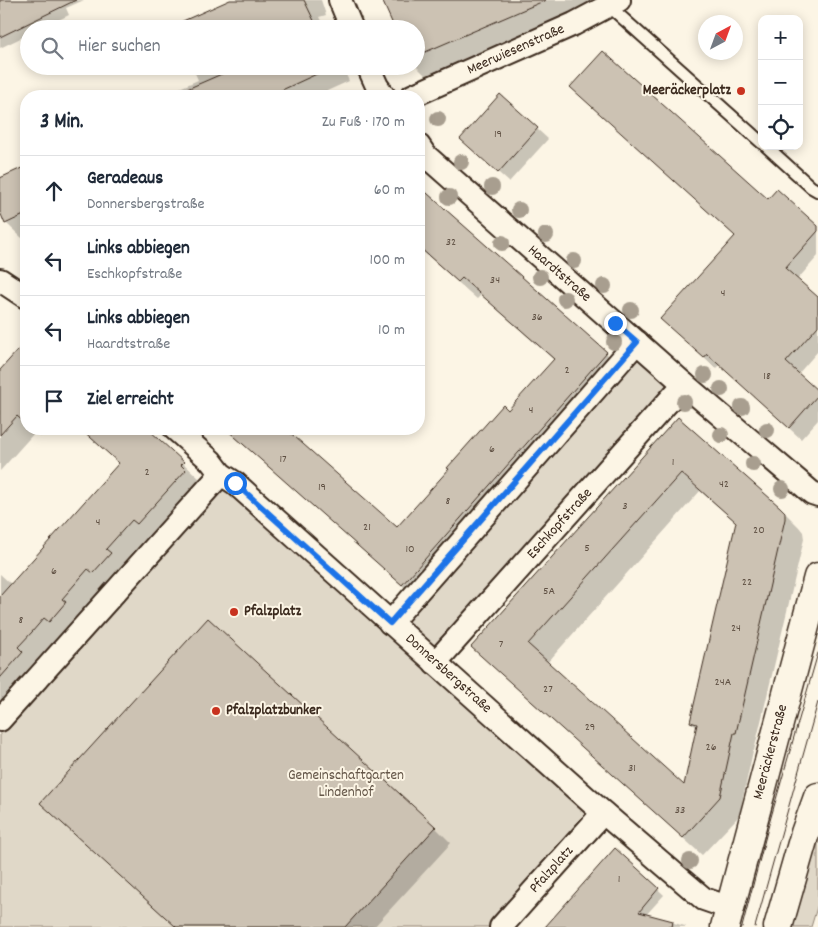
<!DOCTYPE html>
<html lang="de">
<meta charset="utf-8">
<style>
:root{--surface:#fff;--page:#f6f6f7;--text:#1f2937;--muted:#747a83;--line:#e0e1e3}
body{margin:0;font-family:Dekko,sans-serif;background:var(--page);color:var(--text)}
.controls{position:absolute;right:15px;top:15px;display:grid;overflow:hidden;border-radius:10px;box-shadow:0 2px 12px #0003}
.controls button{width:45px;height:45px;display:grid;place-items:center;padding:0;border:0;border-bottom:1px solid var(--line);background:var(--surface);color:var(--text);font:25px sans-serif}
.compass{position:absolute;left:698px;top:15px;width:45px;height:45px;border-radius:50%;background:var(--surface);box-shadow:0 2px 12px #0003;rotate:41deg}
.stop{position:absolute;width:15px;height:15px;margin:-11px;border:4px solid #1a73e8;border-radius:50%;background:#fff}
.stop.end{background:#1a73e8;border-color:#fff;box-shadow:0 1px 5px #0008}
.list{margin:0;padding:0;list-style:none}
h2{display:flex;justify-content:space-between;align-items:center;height:65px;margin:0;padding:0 20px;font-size:21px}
h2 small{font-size:16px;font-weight:400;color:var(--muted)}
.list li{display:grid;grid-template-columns:32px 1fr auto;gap:15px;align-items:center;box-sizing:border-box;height:70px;padding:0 20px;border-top:1px solid var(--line)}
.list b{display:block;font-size:19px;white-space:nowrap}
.list p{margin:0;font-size:16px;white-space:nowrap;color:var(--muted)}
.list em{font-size:16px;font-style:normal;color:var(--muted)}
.icon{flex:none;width:28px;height:28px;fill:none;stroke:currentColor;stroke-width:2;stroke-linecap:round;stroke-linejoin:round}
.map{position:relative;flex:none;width:818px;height:927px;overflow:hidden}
.search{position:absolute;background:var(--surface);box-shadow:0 2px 12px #0003;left:20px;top:20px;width:405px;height:55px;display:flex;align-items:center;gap:12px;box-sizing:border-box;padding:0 18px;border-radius:28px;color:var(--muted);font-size:19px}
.panel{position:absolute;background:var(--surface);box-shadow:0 2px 12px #0003;left:20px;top:90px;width:405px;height:345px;border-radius:20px}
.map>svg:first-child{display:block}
.green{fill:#e0d8c8;stroke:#8e8173}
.shadow{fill:#0003;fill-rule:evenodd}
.building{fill:#ccc2b3;stroke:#3b2a1e;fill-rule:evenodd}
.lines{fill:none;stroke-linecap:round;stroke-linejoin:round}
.service-casing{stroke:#3b2a1e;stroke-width:15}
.minor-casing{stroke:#3b2a1e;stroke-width:26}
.tertiary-casing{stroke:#3b2a1e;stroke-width:31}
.service{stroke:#fcf5e5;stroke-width:11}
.minor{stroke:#fcf5e5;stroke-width:22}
.tertiary{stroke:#fcf5e5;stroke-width:28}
.tram{stroke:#3b2a1e;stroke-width:1}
.tree{fill:#a89e8f}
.route{stroke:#1a73e8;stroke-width:6}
.poi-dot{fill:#c8321e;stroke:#fcf5e5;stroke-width:2}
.labels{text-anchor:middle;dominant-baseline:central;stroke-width:4;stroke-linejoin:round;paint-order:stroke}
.number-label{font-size:12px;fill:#5f5043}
.street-label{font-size:15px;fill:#3b2a1e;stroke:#fcf5e5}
.poi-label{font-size:15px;font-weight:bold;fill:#3b2a1e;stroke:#fcf5e5;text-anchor:start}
.park-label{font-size:15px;fill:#645648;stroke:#fcf5e5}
</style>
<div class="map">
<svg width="818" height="927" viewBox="0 0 818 927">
<rect width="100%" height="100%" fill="#fcf5e5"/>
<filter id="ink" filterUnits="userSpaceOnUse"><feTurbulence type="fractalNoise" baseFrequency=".02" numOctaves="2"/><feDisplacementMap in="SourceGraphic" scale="10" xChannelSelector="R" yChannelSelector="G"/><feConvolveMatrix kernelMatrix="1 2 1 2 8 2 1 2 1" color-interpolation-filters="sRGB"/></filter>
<g filter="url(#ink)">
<g class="green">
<polygon points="637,342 684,384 435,663 595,811 491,927 0,927 0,720 221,474 390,623"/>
<polygon points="818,826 818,904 811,927 787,927"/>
</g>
<g class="shadow">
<polygon points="0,0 84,0 66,8 69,15 40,29 29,29 29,34 0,48"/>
<polygon points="233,0 321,0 326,15 319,17 325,29 188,29"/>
<polygon points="384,0 603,0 430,80 416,66 416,29 396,29"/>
<polygon points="192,66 342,66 349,81 316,96 164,96 166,95 166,94 198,80"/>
<polygon points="571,87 768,201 818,228 818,256 797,280 818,299 818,351 798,374 818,392 818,420 801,439 720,365 716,369 662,319 736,237"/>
<polygon points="501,96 548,139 509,182 472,149"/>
<polygon points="26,168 26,236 22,238 6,223 0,209 0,180"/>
<polygon points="419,188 606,353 624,371 421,602 226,429 285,429 397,529 508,411 554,360 481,295 477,299 419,248"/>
<polygon points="26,343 26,429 48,429 40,437 35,432 0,471 0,372"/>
<path d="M 678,419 L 780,508 L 799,527 L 803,532 L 804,539 L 754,751 L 753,751 L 739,816 L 702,855 L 492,666 L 473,647 ZM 700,491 L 737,523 L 691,722 L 697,728 L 685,787 L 547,663 Z"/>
<polygon points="81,429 146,429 183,463 201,480 198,483 203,488 0,704 0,574 12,585 120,464"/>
<polygon points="41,803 435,827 451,843 374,927 176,927 57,818"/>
<polygon points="648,880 664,895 635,927 547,927"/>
<polygon points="649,916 685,926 686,927 646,927"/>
</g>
<g class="building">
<polygon points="0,0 76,0 0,37"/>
<polygon points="230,0 304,0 318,29 165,29"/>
<polygon points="382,0 546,0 416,56 416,28 395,29"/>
<polygon points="603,51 768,199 777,189 818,226 818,231 785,268 818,297 818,326 786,362 818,391 818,395 789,428 707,354 704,358 660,319 735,236 570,87"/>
<polygon points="240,66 334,66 269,96 171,96"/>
<polygon points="500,94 538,128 498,173 460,139"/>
<polygon points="26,166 26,214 5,224 0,212 0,178"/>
<polygon points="419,186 607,352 402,585 226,429 286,429 397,527 449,469 447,468 503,405 508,410 554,359 462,278 458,282 419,247"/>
<polygon points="26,341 26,424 17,416 0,435 0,370"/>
<path d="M 678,417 L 780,507 L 785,512 L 785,519 L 736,733 L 734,733 L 720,797 L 683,838 L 471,647 ZM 681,473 L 736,522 L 690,722 L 697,724 L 684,785 L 528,644 Z"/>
<polygon points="81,429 148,429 184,462 181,465 186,470 137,524 132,520 106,549 111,553 93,573 88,569 62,599 66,602 49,622 44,618 32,632 18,647 23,652 0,678 0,596 119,463"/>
<polygon points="208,618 436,827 345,927 176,927 40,803"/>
<polygon points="615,848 659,888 639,912 673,921 672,927 545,927"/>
</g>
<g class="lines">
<g class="service-casing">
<g id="service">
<polyline points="609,6 762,143"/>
<polyline points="766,146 811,187 818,191"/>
</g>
</g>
<g class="minor-casing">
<g id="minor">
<polyline points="340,0 352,29"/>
<polyline points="368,66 377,86 384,96"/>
<polyline points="412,96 574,24 619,0"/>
<polyline points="419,146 425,155 684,384 812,493 818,495"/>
<polyline points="0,280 26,297"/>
<polyline points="175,429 211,461 221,474 235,483 592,803 684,882 704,899 730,908"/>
<polyline points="390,623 637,342"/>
<polyline points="435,663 684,384"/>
<polyline points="0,720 221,474"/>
<polyline points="501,927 603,813"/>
</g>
</g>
<g class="tertiary-casing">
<g id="tertiary">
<polyline points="725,927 818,577"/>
<polyline points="778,927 805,833 818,797"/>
</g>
</g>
<use href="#service" class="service"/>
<use href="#minor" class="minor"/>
<use href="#tertiary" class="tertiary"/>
<g class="tram">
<polyline points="742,927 769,824 818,653"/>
<polyline points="755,927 818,702"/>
</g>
</g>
<g class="tree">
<circle cx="438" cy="119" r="8"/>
<circle cx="461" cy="162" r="8"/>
<circle cx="492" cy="187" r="8"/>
<circle cx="449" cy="197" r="8"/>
<circle cx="519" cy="210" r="8"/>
<circle cx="546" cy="235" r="8"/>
<circle cx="502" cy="243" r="8"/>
<circle cx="574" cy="261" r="8"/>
<circle cx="540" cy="277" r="8"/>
<circle cx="604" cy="286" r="8"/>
<circle cx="565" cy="299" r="8"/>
<circle cx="631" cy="310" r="8"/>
<circle cx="614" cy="342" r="8"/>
<circle cx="705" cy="375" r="8"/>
<circle cx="721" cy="389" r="8"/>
<circle cx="684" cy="402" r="8"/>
<circle cx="742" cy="407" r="8"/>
<circle cx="767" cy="430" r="8"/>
<circle cx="721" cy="435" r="8"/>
<circle cx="753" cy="464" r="8"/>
<circle cx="782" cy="489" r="8"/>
<circle cx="690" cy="861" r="8"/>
</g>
</g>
<g class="lines" filter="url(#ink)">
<polyline class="route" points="235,483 390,623 637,342 615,323"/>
</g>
<g class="poi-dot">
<circle cx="741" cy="91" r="5"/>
<circle cx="234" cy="612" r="5"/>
<circle cx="216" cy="711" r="5"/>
</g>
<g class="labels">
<g class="number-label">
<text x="498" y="134">19</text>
<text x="451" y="242">32</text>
<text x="495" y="280">34</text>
<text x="723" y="293">4</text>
<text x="537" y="317">36</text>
<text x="567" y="370">2</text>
<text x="767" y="376">18</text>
<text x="531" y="410">4</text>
<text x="492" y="449">6</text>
<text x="283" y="459">17</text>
<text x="673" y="462">1</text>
<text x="147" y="472">2</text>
<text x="724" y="484">42</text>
<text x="322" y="487">19</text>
<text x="448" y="501">8</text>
<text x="625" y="506">3</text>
<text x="98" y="522">4</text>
<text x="367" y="527">21</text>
<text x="759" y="530">20</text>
<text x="587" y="548">5</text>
<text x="410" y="549">10</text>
<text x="54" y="571">6</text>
<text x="747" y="582">22</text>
<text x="549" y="591">5A</text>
<text x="21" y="620">8</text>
<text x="736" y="628">24</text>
<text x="501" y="644">7</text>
<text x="723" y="682">24A</text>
<text x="548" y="689">27</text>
<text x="590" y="727">29</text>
<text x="711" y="747">26</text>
<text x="632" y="768">31</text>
<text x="680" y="810">33</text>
<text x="619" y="879">1</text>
</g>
<g class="street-label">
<text transform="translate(516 50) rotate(-24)">Meerwiesenstraße</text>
<text transform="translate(559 274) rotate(41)">Haardtstraße</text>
<text transform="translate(560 524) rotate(-48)">Eschkopfstraße</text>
<text transform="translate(448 674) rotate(42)">Donnersbergstraße</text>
<text transform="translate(771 752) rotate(-75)">Meeräckerstraße</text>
<text transform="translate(552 870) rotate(-48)">Pfalzplatz</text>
</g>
<g class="poi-label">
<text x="731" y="91" text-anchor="end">Meeräckerplatz</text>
<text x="244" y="612">Pfalzplatz</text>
<text x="226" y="711">Pfalzplatzbunker</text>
</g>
<g class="park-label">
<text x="346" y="776">Gemeinschaftgarten<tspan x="346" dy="17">Lindenhof</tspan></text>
</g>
</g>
</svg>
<div class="controls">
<button>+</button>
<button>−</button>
<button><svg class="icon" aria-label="locate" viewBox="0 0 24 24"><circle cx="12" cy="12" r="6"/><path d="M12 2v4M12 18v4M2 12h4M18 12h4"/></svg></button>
</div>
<svg class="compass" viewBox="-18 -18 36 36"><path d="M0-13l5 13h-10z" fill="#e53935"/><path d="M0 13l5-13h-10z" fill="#747a83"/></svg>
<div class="stop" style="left:235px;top:483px"></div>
<div class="stop end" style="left:615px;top:323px"></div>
<div class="search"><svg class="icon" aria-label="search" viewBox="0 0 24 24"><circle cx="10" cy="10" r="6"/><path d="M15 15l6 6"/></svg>Hier suchen</div>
<section class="panel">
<h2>3 Min.<small>Zu Fuß · 170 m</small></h2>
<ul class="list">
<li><svg class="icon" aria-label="ahead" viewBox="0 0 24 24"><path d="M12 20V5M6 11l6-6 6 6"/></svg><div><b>Geradeaus</b><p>Donnersbergstraße</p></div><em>60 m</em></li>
<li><svg class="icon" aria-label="left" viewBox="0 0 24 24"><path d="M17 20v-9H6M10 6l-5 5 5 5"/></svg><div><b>Links abbiegen</b><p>Eschkopfstraße</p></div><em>100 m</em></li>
<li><svg class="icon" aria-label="left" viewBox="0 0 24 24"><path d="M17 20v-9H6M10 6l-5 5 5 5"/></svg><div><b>Links abbiegen</b><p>Haardtstraße</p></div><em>10 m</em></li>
<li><svg class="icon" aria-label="arrive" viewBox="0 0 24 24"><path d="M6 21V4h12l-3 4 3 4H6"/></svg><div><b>Ziel erreicht</b></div></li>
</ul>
</section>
</div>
